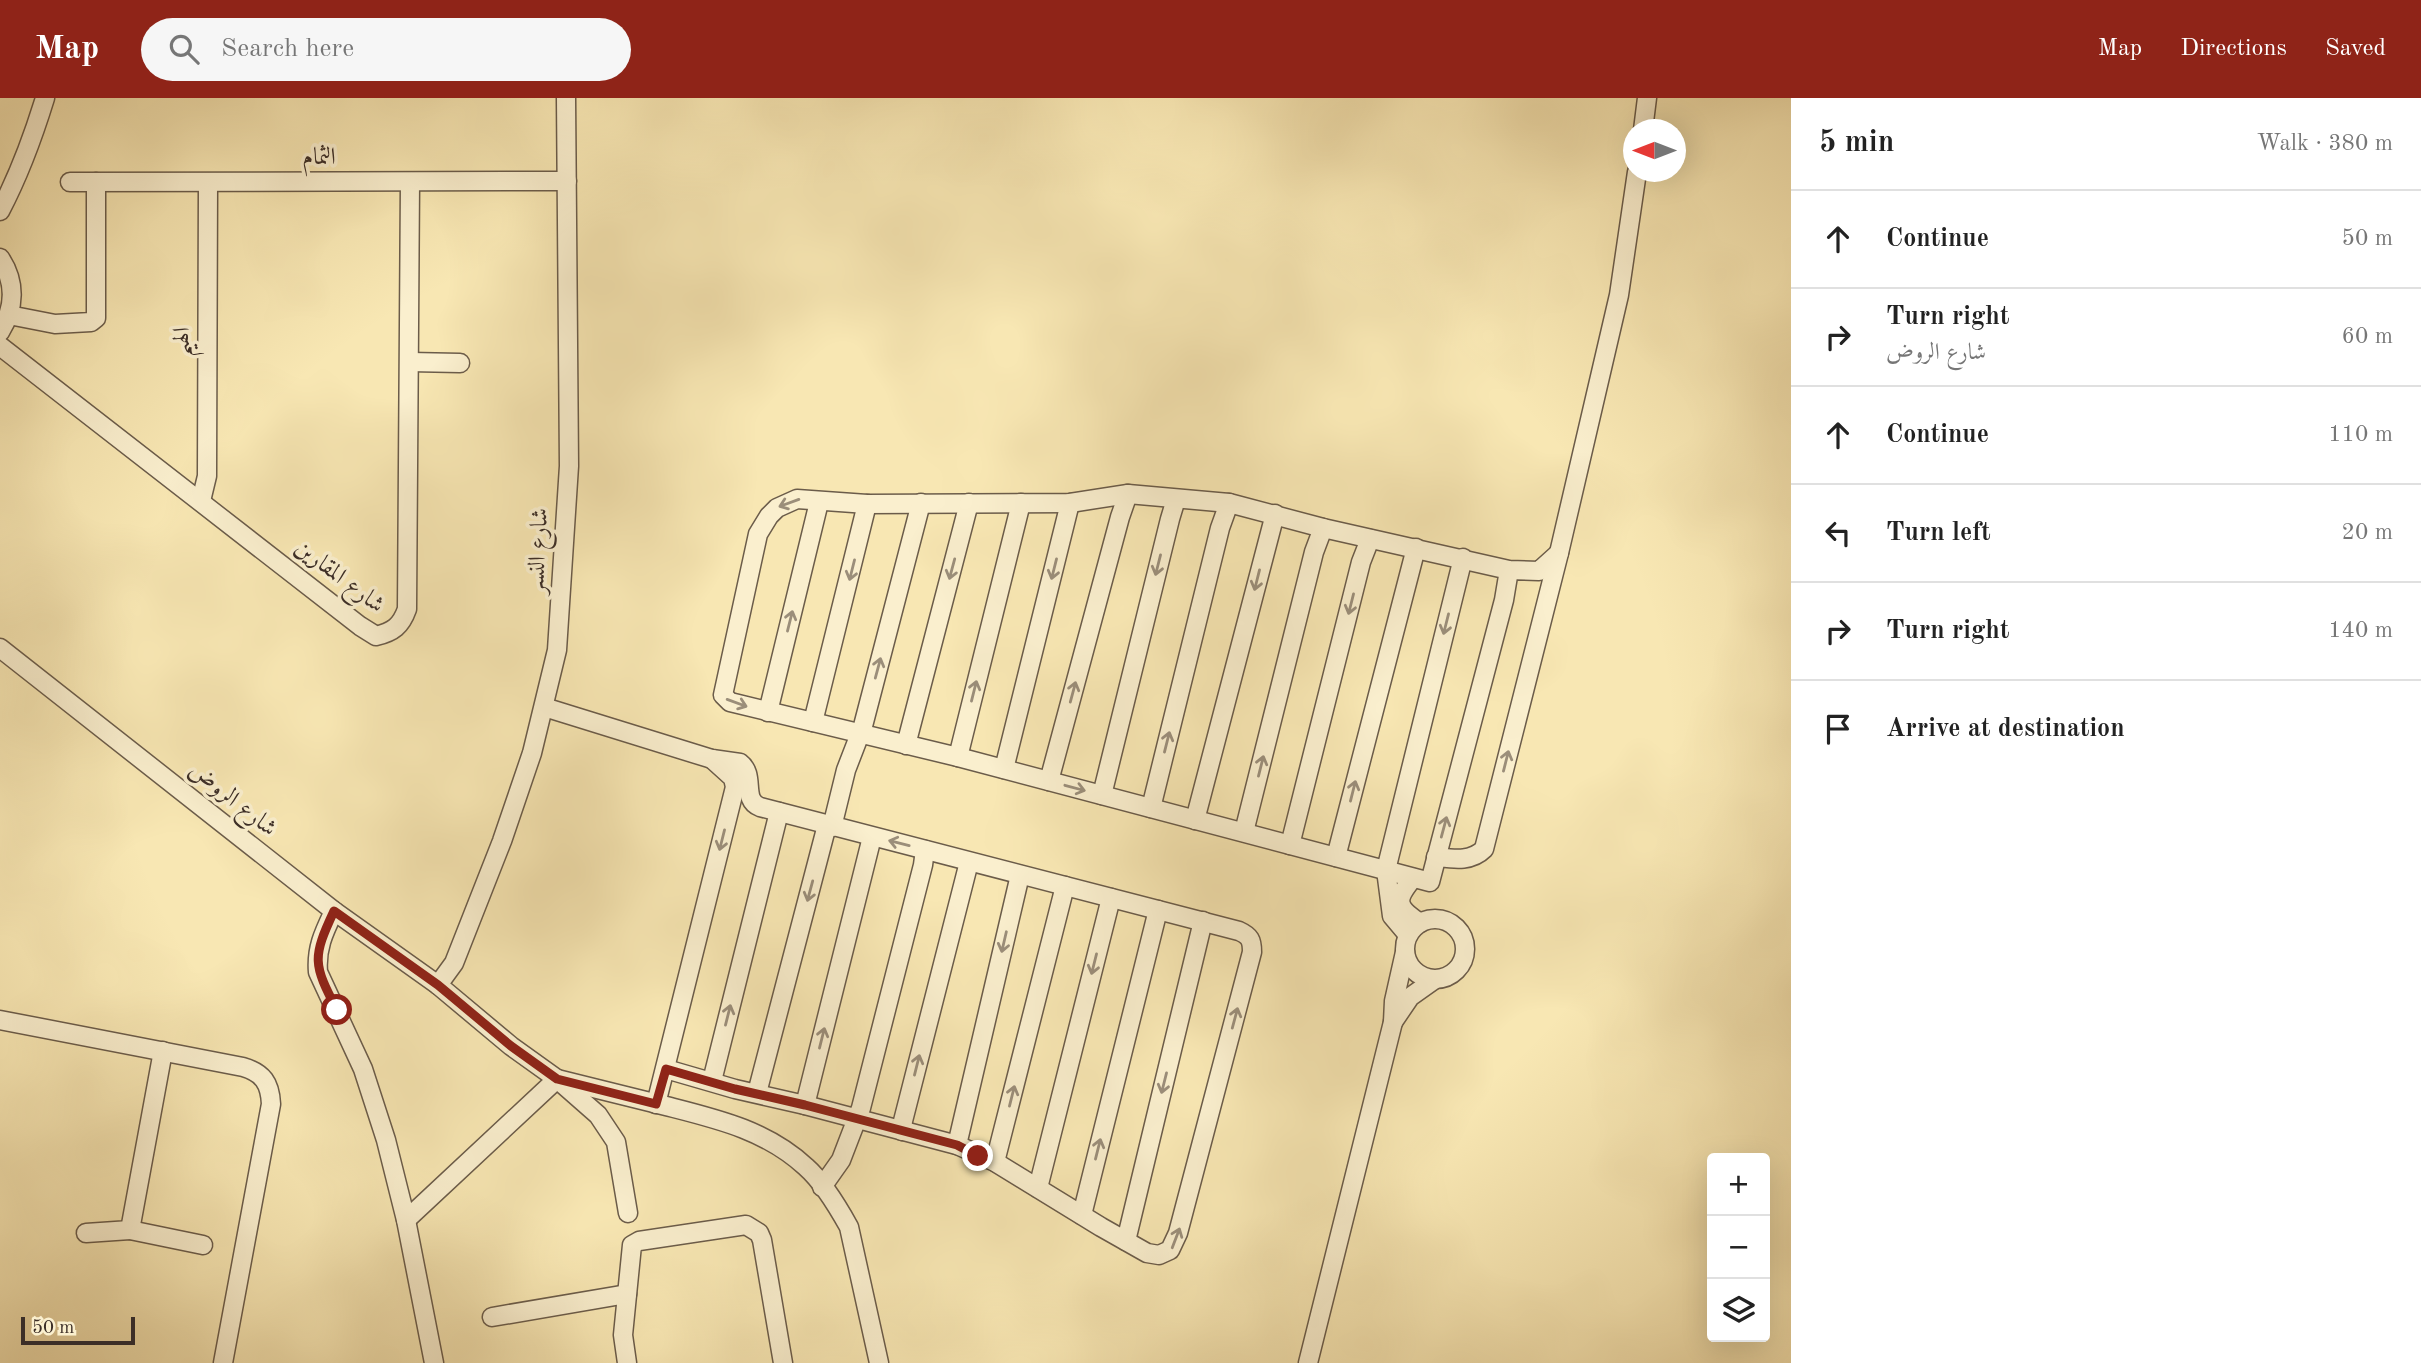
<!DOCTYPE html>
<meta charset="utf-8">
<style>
:root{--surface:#fff;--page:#f6f6f6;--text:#222;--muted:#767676;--line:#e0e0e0;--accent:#8f2418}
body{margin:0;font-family:"Old Standard TT",Amiri,serif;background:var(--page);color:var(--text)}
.controls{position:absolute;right:21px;bottom:21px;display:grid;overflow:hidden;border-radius:7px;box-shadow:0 7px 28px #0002}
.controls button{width:63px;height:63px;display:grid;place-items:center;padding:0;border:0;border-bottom:2px solid var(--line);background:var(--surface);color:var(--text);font:35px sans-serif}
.compass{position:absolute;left:1623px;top:21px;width:63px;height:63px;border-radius:50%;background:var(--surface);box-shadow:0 7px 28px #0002;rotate:270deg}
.scale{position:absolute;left:21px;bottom:18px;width:114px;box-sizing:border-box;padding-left:7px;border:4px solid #3c2e27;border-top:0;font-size:19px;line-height:24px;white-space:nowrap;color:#3c2e27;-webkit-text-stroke:5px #faefce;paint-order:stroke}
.stop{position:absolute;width:21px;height:21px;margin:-16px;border:5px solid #8f2418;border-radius:50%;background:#fff}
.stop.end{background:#8f2418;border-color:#fff;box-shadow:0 2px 7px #0008}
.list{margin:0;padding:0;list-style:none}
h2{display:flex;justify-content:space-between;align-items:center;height:91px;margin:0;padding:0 28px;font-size:30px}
h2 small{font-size:23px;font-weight:400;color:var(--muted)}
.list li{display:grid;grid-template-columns:46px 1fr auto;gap:21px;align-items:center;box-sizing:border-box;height:98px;padding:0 28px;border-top:2px solid var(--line)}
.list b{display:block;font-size:26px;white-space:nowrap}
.list p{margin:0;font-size:23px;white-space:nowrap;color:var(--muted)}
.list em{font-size:23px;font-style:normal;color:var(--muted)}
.icon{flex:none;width:38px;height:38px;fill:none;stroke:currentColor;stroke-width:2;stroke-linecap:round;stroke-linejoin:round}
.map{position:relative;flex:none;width:1791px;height:1265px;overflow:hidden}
header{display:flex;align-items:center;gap:42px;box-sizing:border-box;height:98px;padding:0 35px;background:var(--accent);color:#fff}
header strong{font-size:33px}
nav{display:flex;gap:38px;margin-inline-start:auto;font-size:24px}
.search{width:490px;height:63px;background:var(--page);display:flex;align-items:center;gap:18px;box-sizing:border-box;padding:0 24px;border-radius:38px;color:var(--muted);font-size:26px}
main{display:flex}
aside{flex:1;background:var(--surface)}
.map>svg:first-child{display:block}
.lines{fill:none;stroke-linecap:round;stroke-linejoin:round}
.minor-casing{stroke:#6b5c4a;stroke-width:21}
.minor{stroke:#faefce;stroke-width:18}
.oneway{stroke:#9b8e7a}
.route{stroke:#8f2418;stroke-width:9}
.labels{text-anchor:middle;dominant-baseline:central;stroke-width:7;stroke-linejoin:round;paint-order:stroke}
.street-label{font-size:24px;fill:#3c2e27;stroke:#faefce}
</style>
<header>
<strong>Map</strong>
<div class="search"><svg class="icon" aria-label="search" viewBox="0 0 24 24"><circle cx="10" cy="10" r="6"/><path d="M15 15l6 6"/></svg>Search here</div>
<nav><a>Map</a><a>Directions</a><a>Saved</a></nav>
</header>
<main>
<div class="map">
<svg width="1791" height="1265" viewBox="0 0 1791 1265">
<rect width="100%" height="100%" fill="#f8e7b3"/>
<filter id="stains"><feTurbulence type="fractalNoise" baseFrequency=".00286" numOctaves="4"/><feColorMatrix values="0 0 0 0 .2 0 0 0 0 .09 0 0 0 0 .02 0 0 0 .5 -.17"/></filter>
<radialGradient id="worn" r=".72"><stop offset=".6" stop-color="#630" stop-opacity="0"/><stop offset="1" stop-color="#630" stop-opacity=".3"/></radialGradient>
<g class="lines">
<g class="minor-casing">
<g id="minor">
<polyline points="1643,32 1647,0"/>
<polyline points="70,84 567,83"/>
<path d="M 0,113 C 19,77 33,39 45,0"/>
<path d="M 0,160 C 16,184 15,210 0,234"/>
<polyline points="9,217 55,226 91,224 96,220 96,84"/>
<path d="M 0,248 L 360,528 L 376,538 C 393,534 401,528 407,511 L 410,84"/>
<polyline points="410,264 460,265"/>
<polyline points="201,403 207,378 208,85"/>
<polyline points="1509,472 1504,502 1430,784 958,659 730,604 723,597 758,436 769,418 777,410 797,401 867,406 1070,405 1128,396 1229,405 1323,430 1509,472 1539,473 1559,455"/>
<polyline points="0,550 334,813 438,887 511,948 557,981 598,1017 616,1044 628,1115"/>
<path d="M 544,609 L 712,661 L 740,665 C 756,677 741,702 760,709 L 1239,833 C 1250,838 1252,842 1252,854 L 1178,1135 L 1170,1152 L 1159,1157 L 1147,1155 L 1101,1129 L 995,1064 L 957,1047 L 805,1007 L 735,991 L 666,971"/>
<polyline points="768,614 819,404"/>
<polyline points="813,624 867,406"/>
<polyline points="906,647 969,405"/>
<polyline points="958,659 1021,405"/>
<polyline points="1004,671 1070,405"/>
<polyline points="1049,683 1120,419 1128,396"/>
<polyline points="1102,697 1170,421 1176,401"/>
<polyline points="1151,710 1220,430 1229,405"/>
<polyline points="1195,722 1275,416"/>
<polyline points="832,729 846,672 863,628 921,405"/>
<polyline points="1244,734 1314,454 1323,430"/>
<polyline points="1290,747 1361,464 1370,441"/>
<polyline points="1336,759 1416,450"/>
<path d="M 1436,759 C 1454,761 1471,764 1484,751 L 1559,455 L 1619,197 L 1637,74"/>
<path d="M 1413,780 C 1395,802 1395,808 1420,825"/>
<path d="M 334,813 C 324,834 316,850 318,874 L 363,971 L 386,1042 L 406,1122 L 434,1265"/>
<circle cx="1435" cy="851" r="30"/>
<polyline points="1408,837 1392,818 1386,772 1463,460"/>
<polyline points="438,887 454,865 502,743 532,655 557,552 569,368 566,0"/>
<path d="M 0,922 L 243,969 C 263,975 270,985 271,1006 L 223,1265"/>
<polyline points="1393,924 1410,899 1434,882"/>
<polyline points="712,983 779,714"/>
<polyline points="757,995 827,727"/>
<polyline points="656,1006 735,689 733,680 712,661"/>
<polyline points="805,1007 872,739"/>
<polyline points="902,1033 903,1023 969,764"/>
<polyline points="957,1047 1020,777"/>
<polyline points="995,1064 1065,788"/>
<polyline points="822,1089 841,1062 861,1010 923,767 925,752"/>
<polyline points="1038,1090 1111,800"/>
<polyline points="1082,1117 1158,812"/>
<path d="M 406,1122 L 557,981 C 593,990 629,999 666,1008 C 717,1021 766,1032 806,1069 C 822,1083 839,1111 849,1129 L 879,1265"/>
<polyline points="130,1132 203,1147"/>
<polyline points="86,1135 130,1132 163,953"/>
<polyline points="1126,1143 1203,823"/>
<polyline points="492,1219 627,1196"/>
<polyline points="627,1265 623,1237 632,1147 639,1143 746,1127 759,1135 762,1142 783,1265"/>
<polyline points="1308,1265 1393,924 1394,903 1405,854"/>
</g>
</g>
<use href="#minor" class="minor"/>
</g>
<defs><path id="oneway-shaft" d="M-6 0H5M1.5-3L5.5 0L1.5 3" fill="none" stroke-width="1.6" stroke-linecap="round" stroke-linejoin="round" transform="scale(1.75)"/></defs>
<g class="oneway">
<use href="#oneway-shaft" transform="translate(789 405) rotate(160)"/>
<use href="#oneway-shaft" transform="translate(1158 467) rotate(104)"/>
<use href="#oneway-shaft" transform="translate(952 471) rotate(105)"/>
<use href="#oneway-shaft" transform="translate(1054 471) rotate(104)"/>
<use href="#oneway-shaft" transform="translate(852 472) rotate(104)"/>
<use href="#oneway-shaft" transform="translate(1257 482) rotate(104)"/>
<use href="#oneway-shaft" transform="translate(1351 506) rotate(104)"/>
<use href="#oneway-shaft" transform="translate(790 523) rotate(-76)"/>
<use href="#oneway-shaft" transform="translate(1446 526) rotate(104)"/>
<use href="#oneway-shaft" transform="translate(878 570) rotate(-75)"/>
<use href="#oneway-shaft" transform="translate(974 593) rotate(-76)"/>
<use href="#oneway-shaft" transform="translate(1073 594) rotate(-75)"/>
<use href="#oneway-shaft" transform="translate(737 605) rotate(20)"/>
<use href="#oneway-shaft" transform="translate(1167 644) rotate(-76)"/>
<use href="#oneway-shaft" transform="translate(1506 663) rotate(-76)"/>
<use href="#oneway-shaft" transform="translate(1261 668) rotate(-76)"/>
<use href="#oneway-shaft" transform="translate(1075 690) rotate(15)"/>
<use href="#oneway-shaft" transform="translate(1353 693) rotate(-76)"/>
<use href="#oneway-shaft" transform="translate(1444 729) rotate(-75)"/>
<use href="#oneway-shaft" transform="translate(722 742) rotate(104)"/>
<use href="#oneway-shaft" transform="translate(899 745) rotate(-166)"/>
<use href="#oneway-shaft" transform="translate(810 793) rotate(105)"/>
<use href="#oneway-shaft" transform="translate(1004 844) rotate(103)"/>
<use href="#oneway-shaft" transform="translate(1094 866) rotate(104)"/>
<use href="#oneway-shaft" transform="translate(728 917) rotate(-76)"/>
<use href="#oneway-shaft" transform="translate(1235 920) rotate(-75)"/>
<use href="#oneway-shaft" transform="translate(822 940) rotate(-76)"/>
<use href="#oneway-shaft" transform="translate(917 967) rotate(-76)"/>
<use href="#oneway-shaft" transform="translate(1164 985) rotate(104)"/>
<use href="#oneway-shaft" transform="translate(1012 998) rotate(-76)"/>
<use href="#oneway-shaft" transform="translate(1098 1051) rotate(-76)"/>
<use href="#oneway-shaft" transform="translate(1176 1140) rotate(-69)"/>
</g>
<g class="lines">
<path class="route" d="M 337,912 C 313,866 312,860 334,813 L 438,887 L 511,948 L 557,981 L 656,1006 L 666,971 L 735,991 L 805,1007 L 957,1047 L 978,1058"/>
</g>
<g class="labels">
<g class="street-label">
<text x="319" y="60">الثمام</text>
<text transform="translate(183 244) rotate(-90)">الهيم</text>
<text transform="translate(539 453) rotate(-87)">شارع النسر</text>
<text transform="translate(339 479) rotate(37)">شارع المقارين</text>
<text transform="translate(232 702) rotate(38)">شارع الروض</text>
</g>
</g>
<rect width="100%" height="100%" filter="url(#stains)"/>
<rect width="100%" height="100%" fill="url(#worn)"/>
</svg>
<div class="controls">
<button>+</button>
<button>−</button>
<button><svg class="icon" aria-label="layers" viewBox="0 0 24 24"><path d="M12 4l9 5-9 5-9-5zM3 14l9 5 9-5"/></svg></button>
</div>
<svg class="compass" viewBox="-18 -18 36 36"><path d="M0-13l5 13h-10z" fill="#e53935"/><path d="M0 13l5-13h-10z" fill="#767676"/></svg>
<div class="scale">50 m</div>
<div class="stop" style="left:337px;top:912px"></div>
<div class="stop end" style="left:978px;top:1058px"></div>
</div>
<aside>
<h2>5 min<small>Walk · 380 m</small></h2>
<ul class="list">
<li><svg class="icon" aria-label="ahead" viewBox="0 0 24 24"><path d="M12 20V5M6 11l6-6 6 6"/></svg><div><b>Continue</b></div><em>50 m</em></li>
<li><svg class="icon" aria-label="right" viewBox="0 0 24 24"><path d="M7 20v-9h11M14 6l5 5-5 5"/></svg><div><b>Turn right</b><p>شارع الروض</p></div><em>60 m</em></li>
<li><svg class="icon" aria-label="ahead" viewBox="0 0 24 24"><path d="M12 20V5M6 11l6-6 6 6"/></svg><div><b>Continue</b></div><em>110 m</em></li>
<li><svg class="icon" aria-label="left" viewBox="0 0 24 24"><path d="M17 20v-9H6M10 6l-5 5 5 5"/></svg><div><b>Turn left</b></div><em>20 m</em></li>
<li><svg class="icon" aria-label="right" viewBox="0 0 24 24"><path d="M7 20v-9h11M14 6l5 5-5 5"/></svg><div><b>Turn right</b></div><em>140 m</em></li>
<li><svg class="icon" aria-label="arrive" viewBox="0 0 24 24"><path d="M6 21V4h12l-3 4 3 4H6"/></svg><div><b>Arrive at destination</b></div></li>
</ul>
</aside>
</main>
